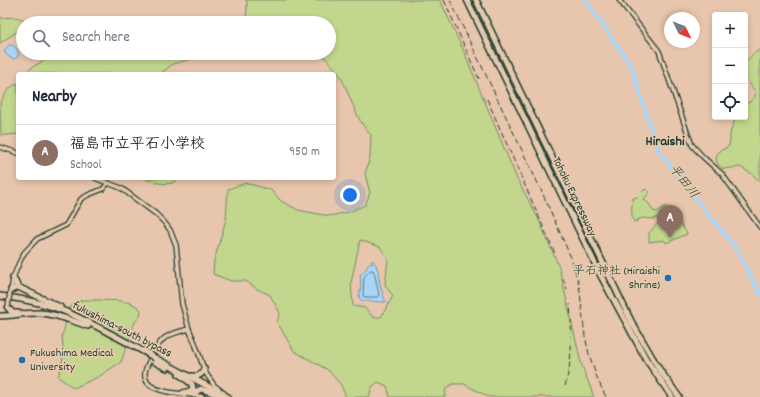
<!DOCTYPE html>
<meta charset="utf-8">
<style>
:root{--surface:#fff;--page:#f2f2f3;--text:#1f2937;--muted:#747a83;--line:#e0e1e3;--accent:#db2777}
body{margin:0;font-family:Dekko,"Klee One",sans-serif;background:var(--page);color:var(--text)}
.controls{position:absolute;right:12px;top:12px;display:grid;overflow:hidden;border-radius:4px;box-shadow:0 2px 6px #0003}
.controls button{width:36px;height:36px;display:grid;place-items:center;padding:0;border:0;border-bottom:1px solid var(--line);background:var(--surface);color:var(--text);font:20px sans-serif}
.compass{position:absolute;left:664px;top:12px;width:36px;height:36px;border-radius:50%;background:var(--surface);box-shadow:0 2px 6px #0003;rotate:133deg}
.you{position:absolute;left:350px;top:195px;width:14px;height:14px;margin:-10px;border:3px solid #fff;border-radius:50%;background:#1a73e8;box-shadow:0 0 0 6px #1a73e833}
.badge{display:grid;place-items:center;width:26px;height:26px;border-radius:50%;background:var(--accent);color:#fff;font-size:13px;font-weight:700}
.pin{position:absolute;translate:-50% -33px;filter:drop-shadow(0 1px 2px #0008)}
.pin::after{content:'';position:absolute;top:21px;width:14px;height:12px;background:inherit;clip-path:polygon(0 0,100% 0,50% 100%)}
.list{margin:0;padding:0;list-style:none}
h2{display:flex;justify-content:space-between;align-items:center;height:52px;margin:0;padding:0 16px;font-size:17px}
h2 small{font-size:13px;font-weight:400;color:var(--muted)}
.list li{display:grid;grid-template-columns:26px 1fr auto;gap:12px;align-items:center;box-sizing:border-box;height:56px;padding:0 16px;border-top:1px solid var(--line)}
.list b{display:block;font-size:15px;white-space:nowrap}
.list p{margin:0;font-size:13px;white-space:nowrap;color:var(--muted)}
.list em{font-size:13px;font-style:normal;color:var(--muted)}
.icon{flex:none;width:22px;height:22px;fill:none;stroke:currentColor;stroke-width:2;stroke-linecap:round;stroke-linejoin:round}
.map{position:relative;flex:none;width:760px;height:397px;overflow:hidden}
.search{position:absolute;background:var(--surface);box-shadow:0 2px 6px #0003;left:16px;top:16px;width:320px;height:44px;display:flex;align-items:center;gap:10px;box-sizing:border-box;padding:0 14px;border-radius:22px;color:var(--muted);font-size:15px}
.panel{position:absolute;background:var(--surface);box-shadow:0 2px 6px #0003;left:16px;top:72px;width:320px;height:108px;border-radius:4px}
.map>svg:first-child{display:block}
.green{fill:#c2d78d;stroke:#708a60;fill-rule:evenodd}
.water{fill:#aad5f6;stroke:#7298a8}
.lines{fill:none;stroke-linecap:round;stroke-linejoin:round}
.shore{stroke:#577a82;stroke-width:1}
.river{stroke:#aad5f6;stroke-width:4}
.secondary-casing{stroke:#1f3d34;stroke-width:6}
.highway-casing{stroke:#1f3d34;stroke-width:8}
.secondary{stroke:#e6caad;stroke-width:3.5}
.highway{stroke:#e6caad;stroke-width:5}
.rail{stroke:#1f3d34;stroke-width:1;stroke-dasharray:6 3;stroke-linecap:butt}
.secondary-bridge-casing{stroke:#1f3d34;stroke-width:6;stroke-linecap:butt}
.highway-bridge-casing{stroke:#1f3d34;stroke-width:8;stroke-linecap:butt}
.secondary-bridge{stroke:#e6caad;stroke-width:3.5}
.highway-bridge{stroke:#e6caad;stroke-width:5}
.poi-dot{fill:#1f6fb2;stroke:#e6caad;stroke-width:1.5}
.labels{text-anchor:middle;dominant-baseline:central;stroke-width:3.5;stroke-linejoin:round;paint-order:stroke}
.street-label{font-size:12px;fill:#1f3d34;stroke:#e6caad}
.poi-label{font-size:12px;fill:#1f3d34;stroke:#e6caad;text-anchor:end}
.water-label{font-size:13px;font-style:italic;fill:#26453e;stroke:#e6caad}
.quarter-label{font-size:14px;font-weight:bold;fill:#1f3d34;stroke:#e6caad}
</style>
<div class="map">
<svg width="760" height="397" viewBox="0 0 760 397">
<rect width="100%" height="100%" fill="#e8c6ad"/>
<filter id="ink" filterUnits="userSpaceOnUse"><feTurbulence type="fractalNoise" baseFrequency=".025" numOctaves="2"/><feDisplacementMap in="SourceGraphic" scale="8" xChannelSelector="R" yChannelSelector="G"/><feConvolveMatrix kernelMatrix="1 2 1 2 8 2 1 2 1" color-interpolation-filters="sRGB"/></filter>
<g filter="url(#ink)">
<g class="green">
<path d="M 246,0 L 440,0 L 462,47 L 517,179 L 538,218 L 559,267 L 581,363 L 594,397 L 489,397 L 464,384 L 453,384 L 446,388 L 445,397 L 390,397 L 387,386 L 378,382 L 372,387 L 369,397 L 346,397 L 341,385 L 328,370 L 294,351 L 277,322 L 280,313 L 270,295 L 257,289 L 246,281 L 231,281 L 213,274 L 214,261 L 226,219 L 228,189 L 246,183 L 271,190 L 281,201 L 298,210 L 329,216 L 349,212 L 365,205 L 370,193 L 365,174 L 370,157 L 371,135 C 355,120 350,92 339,74 C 334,67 327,60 321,53 L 329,53 L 329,23 L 298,23 L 296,22 L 295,23 L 246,23 L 247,3 ZM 360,240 L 380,247 L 388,259 L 385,285 L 393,296 L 381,317 L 373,317 L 365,308 L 353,306 L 351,283 Z"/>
<polygon points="17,17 24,20 21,29 0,43 0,18"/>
<path d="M 760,49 L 760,182 L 752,174 L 740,167 L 723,169 L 717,163 L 716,156 L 720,151 L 729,146 L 730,140 L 730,133 L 735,119 L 733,117 L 745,117 L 745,104 L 751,101 L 755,97 C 755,88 753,90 749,83 C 747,81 746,77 746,74 C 742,61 751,56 760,49 Z"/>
<polygon points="72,53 200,53 191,59 173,64 160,74 26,74 31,68 51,56"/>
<polygon points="18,83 18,134 8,135 1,135 0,103 6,93 10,88"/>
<path d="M 144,178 L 179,178 C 177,179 176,181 174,182 C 166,186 151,182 144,178 Z"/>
<path d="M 645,189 L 650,192 L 644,199 L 650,205 L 653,211 L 657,212 L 666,206 L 672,212 L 654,219 L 643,218 L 637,220 L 637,221 L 634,222 C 631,214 631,209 633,201 L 631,199 L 637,197 Z"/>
<polygon points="673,216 675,216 687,233 687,234 666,243 664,240 649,242 649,233 660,221"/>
<path d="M 84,300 C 89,300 95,300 100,300 C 113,301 132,299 141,310 L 140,316 L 135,322 L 121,362 L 98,377 L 74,388 L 58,377 L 63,358 L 63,347 L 62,335 L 64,330 L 69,308 L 78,301 Z"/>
</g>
<g class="water">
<path d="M 9,45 L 12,45 C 17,48 19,51 18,57 L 14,59 L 9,57 L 5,53 L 5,49 Z"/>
<path d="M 372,260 L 376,265 L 377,269 L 378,270 C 379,280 381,292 386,302 L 362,301 L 359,298 L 361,285 L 360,275 L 367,268 L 369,263 L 372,264 Z"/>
</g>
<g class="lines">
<path class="shore" d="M 371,270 L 373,270 C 376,277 377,287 379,295 L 377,297 L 365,297 L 363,296 L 364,277 Z"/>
<polyline class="river" points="585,0 631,65 656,145 659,151 692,194 737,250 760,294"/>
<g class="secondary-casing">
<g id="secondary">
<polyline points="619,0 659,51 688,134 692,145 703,157 722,174 760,227"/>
<polyline points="0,147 18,153"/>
<polyline points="95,178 121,188 156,214 164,222 170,230 176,245 182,304 189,329 195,343 204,369 207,375 214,385 224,393"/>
<polyline points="11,291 13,278 19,263 24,253 37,239 66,225 81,199 88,195 103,189 108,183"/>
<path d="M 189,329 C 181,331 173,333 166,337 C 160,341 156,348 153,354 C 146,366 138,380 155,388 C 170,395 188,393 203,397"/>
</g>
</g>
<g class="highway-casing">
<g id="highway">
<polyline points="467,0 601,276 646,359 672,397"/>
<polyline points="476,0 631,321 659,369 679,397"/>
<polyline points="13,278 18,287"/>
<polyline points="11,290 18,287 60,307"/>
<path d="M 0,296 C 24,299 49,304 71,314 C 98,326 124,341 150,355"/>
<polyline points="8,308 13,313 18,313"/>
<path d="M 0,316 C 14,316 27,312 40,313 C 57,314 72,321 88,326"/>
<polyline points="155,358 228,397"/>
<polyline points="153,361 167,368"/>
<polyline points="179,374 192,384 194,395"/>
<path d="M 192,376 C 198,377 202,375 204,369"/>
<polyline points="183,393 190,391 193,388"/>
<polyline points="194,395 197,391 201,389 219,395"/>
</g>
</g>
<use href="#secondary" class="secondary"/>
<use href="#highway" class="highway"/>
<g class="rail">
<polyline points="444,0 479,79"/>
<polyline points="450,0 542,192 572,260 579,284 585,336 589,354 597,378 606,397"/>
<polyline points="487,99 556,256"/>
<polyline points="563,278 567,289"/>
<path d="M 565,386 C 573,359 572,332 570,304"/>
</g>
<g class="secondary-bridge-casing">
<polyline id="secondary-bridge" points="8,307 10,292"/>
</g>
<g class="highway-bridge-casing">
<polyline id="highway-bridge" points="150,355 155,358"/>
</g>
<use href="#secondary-bridge" class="secondary-bridge"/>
<use href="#highway-bridge" class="highway-bridge"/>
</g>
</g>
<g class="poi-dot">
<circle cx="668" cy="278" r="4"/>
<circle cx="22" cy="360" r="4"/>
</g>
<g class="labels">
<g class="street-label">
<text transform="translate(574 197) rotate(64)">Tohoku Expressway</text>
<text transform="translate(122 330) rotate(27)">fukushima-south bypass</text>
</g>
<g class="poi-label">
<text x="660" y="271">平石神社 (Hiraishi<tspan x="660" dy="14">Shrine)</tspan></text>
<text x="30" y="353" text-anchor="start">Fukushima Medical<tspan x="30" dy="14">University</tspan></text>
</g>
<g class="water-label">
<text transform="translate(683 182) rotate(52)">平田川</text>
</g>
<g class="quarter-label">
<text x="665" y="142">Hiraishi</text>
</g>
</g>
</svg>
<div class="controls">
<button>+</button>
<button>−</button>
<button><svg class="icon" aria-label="locate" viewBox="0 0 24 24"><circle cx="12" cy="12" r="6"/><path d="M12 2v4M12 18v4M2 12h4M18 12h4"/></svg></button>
</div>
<svg class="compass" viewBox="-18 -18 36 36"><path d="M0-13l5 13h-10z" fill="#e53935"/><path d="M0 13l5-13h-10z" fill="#747a83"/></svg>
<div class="you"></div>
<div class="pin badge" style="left:670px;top:238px;background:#8d6e63">A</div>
<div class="search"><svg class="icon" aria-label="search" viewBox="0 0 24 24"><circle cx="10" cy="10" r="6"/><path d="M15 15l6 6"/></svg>Search here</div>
<section class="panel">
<h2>Nearby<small></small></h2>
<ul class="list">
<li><span class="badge" style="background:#8d6e63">A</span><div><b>福島市立平石小学校</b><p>School</p></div><em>950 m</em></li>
</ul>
</section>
</div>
